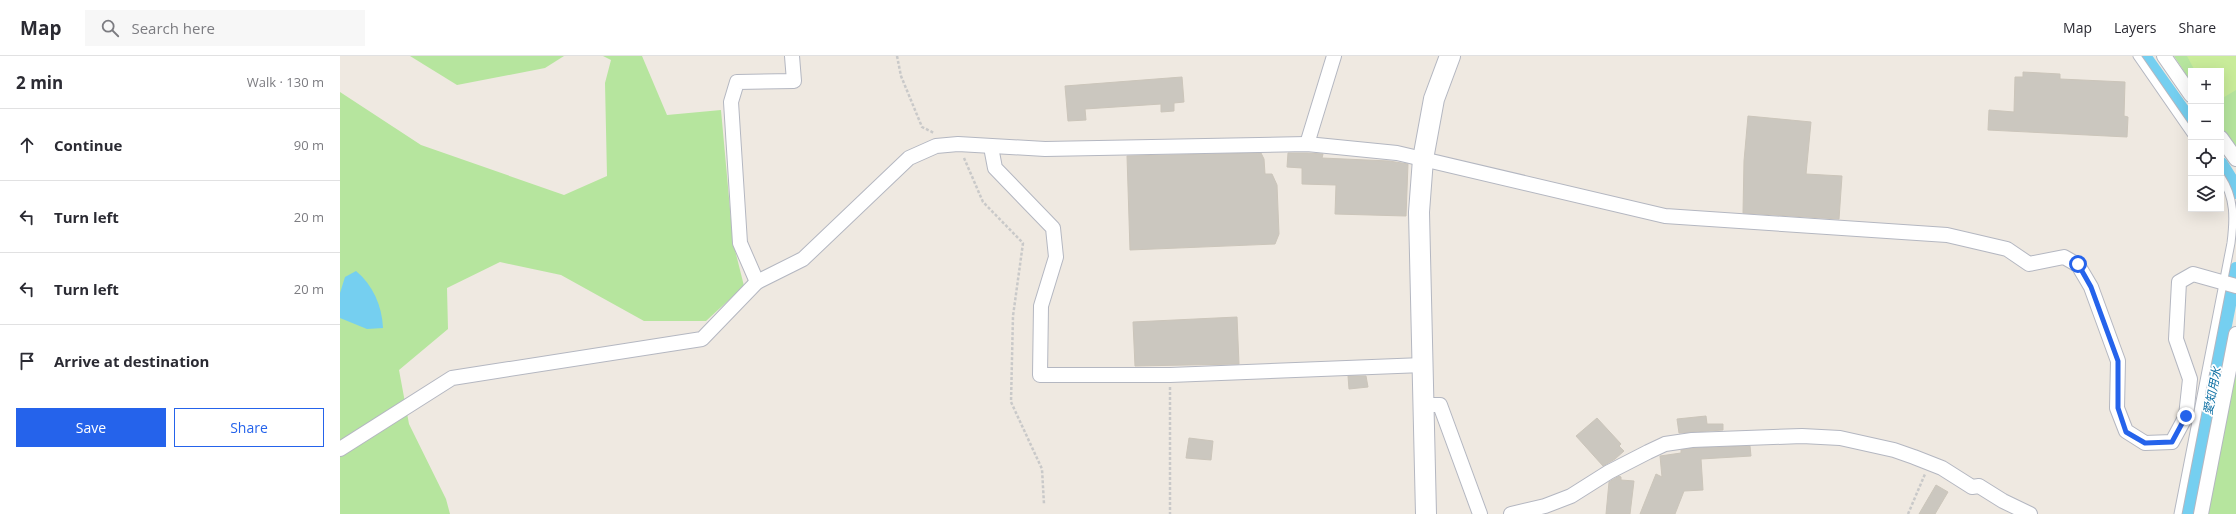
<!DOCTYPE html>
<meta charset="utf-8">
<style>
:root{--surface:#fff;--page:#f7f7f7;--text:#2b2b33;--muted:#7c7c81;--line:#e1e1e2;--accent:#2563eb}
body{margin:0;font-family:"Open Sans","Noto Sans JP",sans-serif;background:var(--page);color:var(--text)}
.controls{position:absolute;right:12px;top:12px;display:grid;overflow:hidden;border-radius:0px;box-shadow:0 4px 16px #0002}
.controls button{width:36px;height:36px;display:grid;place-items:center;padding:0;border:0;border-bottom:1px solid var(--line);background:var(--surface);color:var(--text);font:20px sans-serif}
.stop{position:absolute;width:12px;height:12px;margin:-9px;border:3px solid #2563eb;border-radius:50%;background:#fff}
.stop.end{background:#2563eb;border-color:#fff;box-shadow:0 1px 4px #0008}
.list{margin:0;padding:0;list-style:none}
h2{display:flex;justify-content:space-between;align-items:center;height:52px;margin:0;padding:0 16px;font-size:17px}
h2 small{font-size:13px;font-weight:400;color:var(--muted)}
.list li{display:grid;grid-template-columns:26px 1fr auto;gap:12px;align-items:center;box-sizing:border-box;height:72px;padding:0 16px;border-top:1px solid var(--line)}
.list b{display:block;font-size:15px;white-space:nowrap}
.list em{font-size:13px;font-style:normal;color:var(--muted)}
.actions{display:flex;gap:8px;padding:12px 16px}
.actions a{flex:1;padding:9px 0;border:1px solid var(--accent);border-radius:0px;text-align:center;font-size:14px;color:var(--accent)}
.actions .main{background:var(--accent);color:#fff}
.icon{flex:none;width:22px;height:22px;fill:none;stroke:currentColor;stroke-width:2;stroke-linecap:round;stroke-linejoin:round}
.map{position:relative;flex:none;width:1896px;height:458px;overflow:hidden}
header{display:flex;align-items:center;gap:24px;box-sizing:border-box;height:56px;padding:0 20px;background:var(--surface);border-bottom:1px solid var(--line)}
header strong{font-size:19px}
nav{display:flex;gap:22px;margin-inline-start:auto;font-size:14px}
.search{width:280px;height:36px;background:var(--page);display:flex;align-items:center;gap:10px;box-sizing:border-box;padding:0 14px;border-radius:0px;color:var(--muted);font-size:15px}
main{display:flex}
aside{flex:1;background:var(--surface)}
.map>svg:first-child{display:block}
.green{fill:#b6e59e}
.pitch{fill:#c9ec9a}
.water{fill:#75cff0}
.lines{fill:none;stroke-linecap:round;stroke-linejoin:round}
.canal{stroke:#75cff0;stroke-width:14}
.building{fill:#cbc7bf;stroke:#cbc5ba}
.lane-casing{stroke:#b4b7c1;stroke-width:9}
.street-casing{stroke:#b4b7c1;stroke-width:16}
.secondary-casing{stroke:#b4b7c1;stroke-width:22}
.path{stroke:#c9c9c9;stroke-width:2.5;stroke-dasharray:3 2;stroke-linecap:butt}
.lane{stroke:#fff;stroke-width:7}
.street{stroke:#fff;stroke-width:14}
.secondary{stroke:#fff;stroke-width:20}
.route{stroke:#2563eb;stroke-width:5}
.labels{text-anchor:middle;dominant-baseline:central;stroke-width:3.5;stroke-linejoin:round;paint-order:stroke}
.water-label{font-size:12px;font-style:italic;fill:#0d6fa3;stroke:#fff}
</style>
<header>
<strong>Map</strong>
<div class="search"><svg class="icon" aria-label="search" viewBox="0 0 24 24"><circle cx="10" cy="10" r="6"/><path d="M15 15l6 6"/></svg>Search here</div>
<nav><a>Map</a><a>Layers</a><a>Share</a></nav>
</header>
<main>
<aside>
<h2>2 min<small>Walk · 130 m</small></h2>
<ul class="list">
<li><svg class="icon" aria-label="ahead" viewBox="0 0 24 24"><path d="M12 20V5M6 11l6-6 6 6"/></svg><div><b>Continue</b></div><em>90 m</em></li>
<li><svg class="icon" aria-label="left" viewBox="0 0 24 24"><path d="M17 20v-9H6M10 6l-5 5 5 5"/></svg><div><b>Turn left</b></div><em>20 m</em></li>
<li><svg class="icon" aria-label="left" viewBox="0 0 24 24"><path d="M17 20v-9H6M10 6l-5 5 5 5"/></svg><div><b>Turn left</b></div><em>20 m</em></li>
<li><svg class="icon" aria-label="arrive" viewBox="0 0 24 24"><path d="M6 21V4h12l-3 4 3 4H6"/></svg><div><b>Arrive at destination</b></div></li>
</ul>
<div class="actions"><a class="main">Save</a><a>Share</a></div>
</aside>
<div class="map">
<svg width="1896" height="458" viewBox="0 0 1896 458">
<rect width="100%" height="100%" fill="#efe9e1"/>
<g class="green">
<polygon points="70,0 224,0 205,12 117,29"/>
<polygon points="263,0 302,0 327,59 381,54 393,186 404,230 366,265 304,265 221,219 160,206 107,232 108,273 59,314 69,368 106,443 110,458 0,458 0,36 81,89 224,139 267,120 265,27 271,4"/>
<polygon points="1834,0 1896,0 1896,94 1881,71 1881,15 1851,15 1851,26"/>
<polygon points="1896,306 1896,458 1866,458"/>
</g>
<polygon class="pitch" points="1847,0 1896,0 1896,34 1881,43 1881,15 1855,15"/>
<path class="water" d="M 16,215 C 33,229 42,250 43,272 L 27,273 L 0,262 L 0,237 L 5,221 Z"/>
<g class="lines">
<g class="canal">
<polyline points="1804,0 1851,66"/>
<polyline points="1881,108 1891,124 1896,136"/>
<polyline points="1848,458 1896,213"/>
</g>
</g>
<g class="building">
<polygon points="1683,16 1720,18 1720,23 1785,26 1784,60 1788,61 1787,81 1648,74 1649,54 1674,56 1675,21 1683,21"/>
<polygon points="842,21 844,46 834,47 834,55 821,56 821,48 745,53 746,64 728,65 725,30"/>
<polygon points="1408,60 1471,66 1466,118 1502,120 1499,163 1403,157 1404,105"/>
<polygon points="921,97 924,103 925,118 932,118 937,129 939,178 935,188 790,194 787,100"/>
<polygon points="948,97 967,97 983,98 982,102 1049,105 1068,108 1066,160 995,158 996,129 962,128 962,112 947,111"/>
<polygon points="897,261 899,308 795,310 793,266"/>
<polygon points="1008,320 1026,320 1028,331 1009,333"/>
<polygon points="1366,360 1367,368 1383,368 1383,374 1339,377 1337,363"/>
<polygon points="1257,362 1281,388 1279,390 1284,395 1275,403 1263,410 1236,380"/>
<polygon points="849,382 873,385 871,404 846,402"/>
<polygon points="1410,390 1411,400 1361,403 1363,434 1344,435 1335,458 1300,458 1316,418 1322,421 1320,400 1341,397 1341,394 1353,392"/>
<polygon points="1279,420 1281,421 1281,424 1294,425 1290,458 1266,458 1269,426"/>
<polygon points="1596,429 1608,436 1595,458 1579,458"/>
</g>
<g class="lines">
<g class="lane-casing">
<g id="lane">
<polyline points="1797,0 1851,78"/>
<path d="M 1838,458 L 1891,187 C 1894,163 1895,142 1881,121"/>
</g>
</g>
<g class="street-casing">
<g id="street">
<polyline points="1824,0 1851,39"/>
<polyline points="1881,82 1896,103"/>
<polyline points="967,88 994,0"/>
<polyline points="651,91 655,112 713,172 716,201 701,250 700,319 830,319 1083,309"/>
<polyline points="417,226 400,187 391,46 397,26 454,25 452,0"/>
<polyline points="1084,349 1100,349 1140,458"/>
<polyline points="0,393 112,322 362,283 417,226 463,203 569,102 596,90 618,88 705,93 967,88 1057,97 1325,160 1607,179 1667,193 1689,208 1724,201 1738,209 1751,231 1778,305 1777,352 1786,375 1805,387 1832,386 1846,360 1850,323 1836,283 1839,226 1853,218 1896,230"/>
<polyline points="1171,458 1205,450 1231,440 1269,416 1308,396 1325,388 1352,384 1462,380 1500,382 1554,394 1574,401 1602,412 1632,431 1639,430 1663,445 1690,458"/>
<polyline points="1861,458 1896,278"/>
</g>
</g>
<g class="secondary-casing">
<polyline id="secondary" points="1086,458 1079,156 1083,103 1094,43 1110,0"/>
</g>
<g class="path">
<polyline points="557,0 561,20 582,71 594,77"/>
<polyline points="624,102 643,146 683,187 673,260 671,346 702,413 704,448"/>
<polyline points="830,331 830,458"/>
<polyline points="1568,458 1585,418"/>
</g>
<use href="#lane" class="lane"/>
<use href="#street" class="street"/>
<use href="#secondary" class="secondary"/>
</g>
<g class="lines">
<polyline class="route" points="1738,208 1751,231 1778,305 1778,352 1786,376 1805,387 1832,386 1846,360"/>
</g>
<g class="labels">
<g class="water-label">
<text transform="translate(1872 335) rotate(-79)">愛知用水</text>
</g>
</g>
</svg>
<div class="controls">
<button>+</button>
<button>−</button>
<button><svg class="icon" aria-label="locate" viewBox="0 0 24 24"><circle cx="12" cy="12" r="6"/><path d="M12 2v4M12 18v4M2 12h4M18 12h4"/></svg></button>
<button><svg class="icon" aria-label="layers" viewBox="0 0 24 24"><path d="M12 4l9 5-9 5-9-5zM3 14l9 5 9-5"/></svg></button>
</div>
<div class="stop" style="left:1738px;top:208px"></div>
<div class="stop end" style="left:1846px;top:360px"></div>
</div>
</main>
